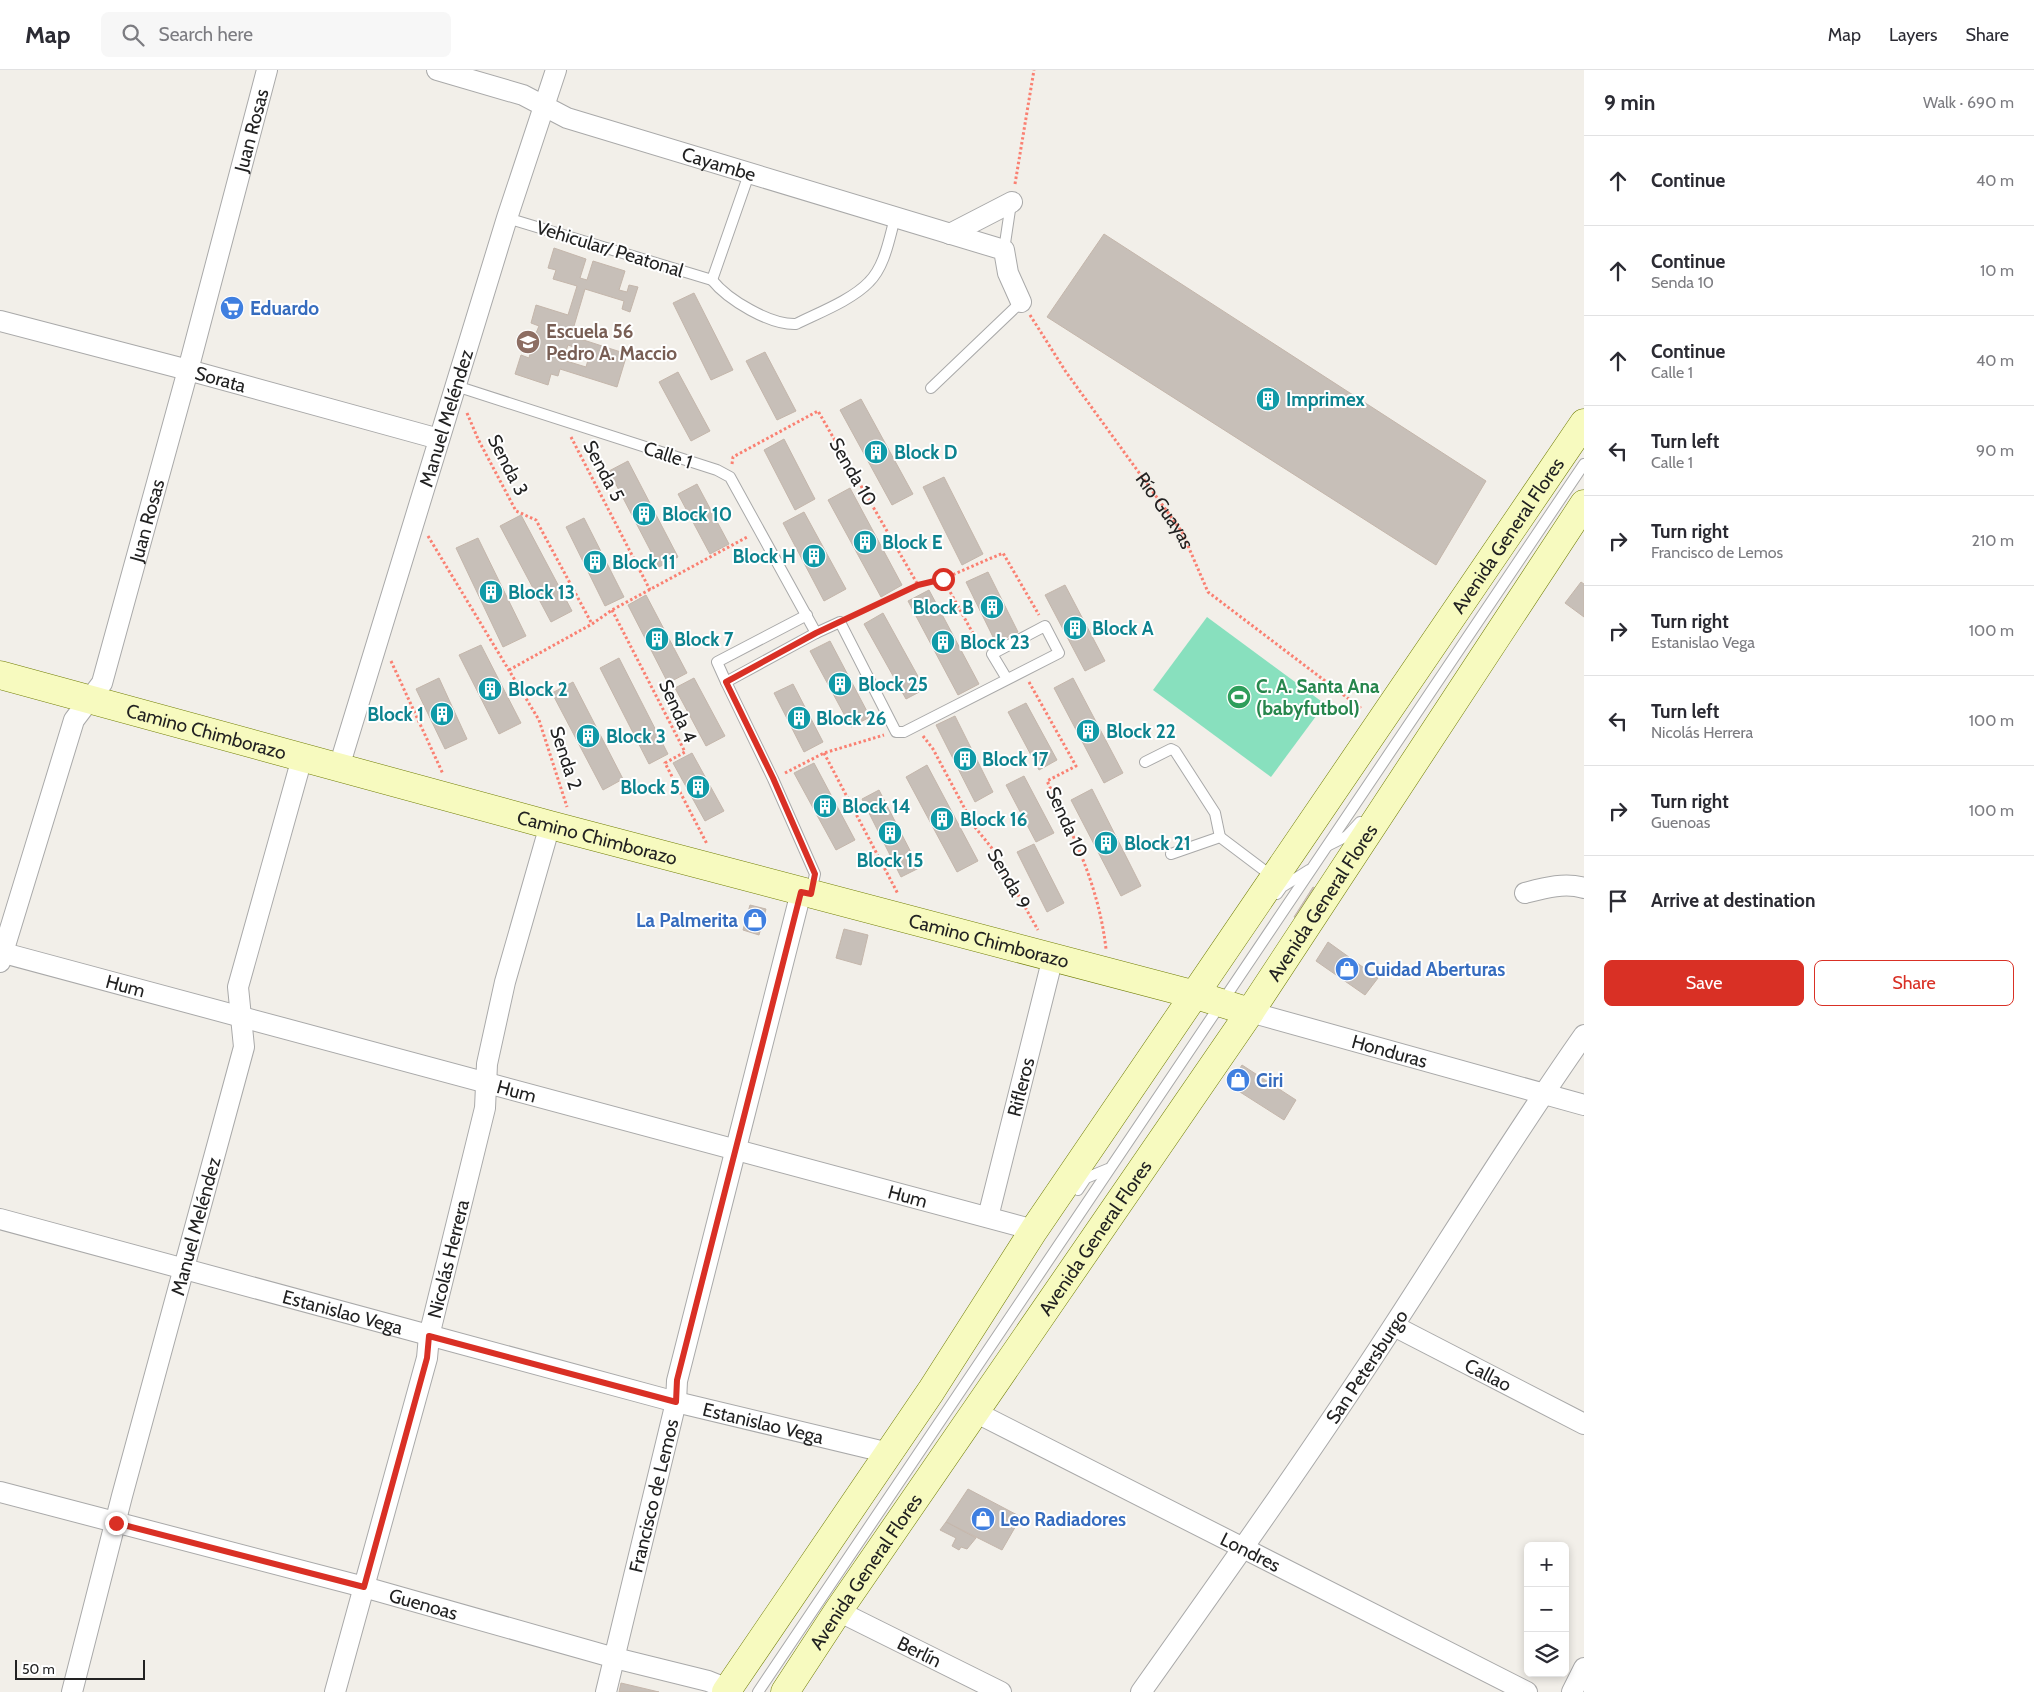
<!DOCTYPE html>
<meta charset="utf-8">
<style>
:root{--surface:#fff;--page:#f7f7f7;--text:#2b2b33;--muted:#7c7c81;--line:#e1e1e2;--accent:#d93025}
body{margin:0;font-family:Cabin,sans-serif;background:var(--page);color:var(--text)}
.controls{position:absolute;right:15px;bottom:15px;display:grid;overflow:hidden;border-radius:8px;box-shadow:0 2px 8px #0003}
.controls button{width:45px;height:45px;display:grid;place-items:center;padding:0;border:0;border-bottom:1px solid var(--line);background:var(--surface);color:var(--text);font:25px sans-serif}
.scale{position:absolute;left:15px;bottom:12px;width:130px;box-sizing:border-box;padding-left:5px;border:2px solid #222;border-top:0;font-size:14px;line-height:18px;white-space:nowrap;color:#222;-webkit-text-stroke:4px #fff;paint-order:stroke}
.stop{position:absolute;width:15px;height:15px;margin:-11px;border:4px solid #d93025;border-radius:50%;background:#fff}
.stop.end{background:#d93025;border-color:#fff;box-shadow:0 1px 5px #0008}
.list{margin:0;padding:0;list-style:none}
h2{display:flex;justify-content:space-between;align-items:center;height:65px;margin:0;padding:0 20px;font-size:21px}
h2 small{font-size:16px;font-weight:400;color:var(--muted)}
.list li{display:grid;grid-template-columns:32px 1fr auto;gap:15px;align-items:center;box-sizing:border-box;height:90px;padding:0 20px;border-top:1px solid var(--line)}
.list b{display:block;font-size:19px;white-space:nowrap}
.list p{margin:0;font-size:16px;white-space:nowrap;color:var(--muted)}
.list em{font-size:16px;font-style:normal;color:var(--muted)}
.actions{display:flex;gap:10px;padding:15px 20px}
.actions a{flex:1;padding:11px 0;border:1px solid var(--accent);border-radius:8px;text-align:center;font-size:18px;color:var(--accent)}
.actions .main{background:var(--accent);color:#fff}
.icon{flex:none;width:28px;height:28px;fill:none;stroke:currentColor;stroke-width:2;stroke-linecap:round;stroke-linejoin:round}
.map{position:relative;flex:none;width:1584px;height:1622px;overflow:hidden}
header{display:flex;align-items:center;gap:30px;box-sizing:border-box;height:70px;padding:0 25px;background:var(--surface);border-bottom:1px solid var(--line)}
header strong{font-size:24px}
nav{display:flex;gap:28px;margin-inline-start:auto;font-size:18px}
.search{width:350px;height:45px;background:var(--page);display:flex;align-items:center;gap:12px;box-sizing:border-box;padding:0 18px;border-radius:8px;color:var(--muted);font-size:19px}
main{display:flex}
aside{flex:1;background:var(--surface)}
.map>svg:first-child{display:block}
.pitch{fill:#88e0be}
.building{fill:#c7bfb8;stroke:#c4b6ab;fill-rule:evenodd}
.lines{fill:none;stroke-linecap:round;stroke-linejoin:round}
.lane-casing{stroke:#a9a9a9;stroke-width:12}
.street-casing{stroke:#a9a9a9;stroke-width:22}
.secondary-casing{stroke:#707d05;stroke-width:29}
.path{stroke:#fa8072;stroke-width:3;stroke-dasharray:2.5 2.5;stroke-linecap:butt}
.lane{stroke:#fff;stroke-width:10}
.street{stroke:#fff;stroke-width:20}
.secondary{stroke:#f7fabf;stroke-width:28}
.route{stroke:#d93025;stroke-width:6}
.labels{text-anchor:middle;dominant-baseline:central;stroke-width:4;stroke-linejoin:round;paint-order:stroke}
.street-label{font-size:19px;fill:#222;stroke:#fff}
.shop-label{font-size:19px;font-weight:bold;fill:#366cbe;stroke:#fff;text-anchor:start}
.education-label{font-size:19px;font-weight:bold;fill:#785e54;stroke:#fff;text-anchor:start}
.culture-label{font-size:19px;font-weight:bold;fill:#0d838f;stroke:#fff;text-anchor:start}
.leisure-label{font-size:19px;font-weight:bold;fill:#27864d;stroke:#fff;text-anchor:start}
</style>
<header>
<strong>Map</strong>
<div class="search"><svg class="icon" aria-label="search" viewBox="0 0 24 24"><circle cx="10" cy="10" r="6"/><path d="M15 15l6 6"/></svg>Search here</div>
<nav><a>Map</a><a>Layers</a><a>Share</a></nav>
</header>
<main>
<div class="map">
<svg width="1584" height="1622" viewBox="0 0 1584 1622">
<rect width="100%" height="100%" fill="#f2efe9"/>
<polygon class="pitch" points="1207,547 1325,634 1271,707 1153,620"/>
<g class="building">
<polygon points="1104,164 1486,411 1436,495 1047,247"/>
<path d="M 554,178 L 586,189 L 580,208 L 587,210 L 593,191 L 625,201 L 619,220 L 627,222 L 629,215 L 638,217 L 630,242 L 622,239 L 624,231 L 585,219 L 571,266 L 627,284 L 617,317 L 560,299 L 558,306 L 551,304 L 548,315 L 515,304 L 521,285 L 529,288 L 531,280 L 523,277 L 528,261 L 536,263 L 539,256 L 531,253 L 536,235 L 568,245 L 577,216 L 553,209 L 556,200 L 548,198 ZM 568,275 L 590,283 L 586,297 L 563,290 Z"/>
<polygon points="694,223 733,300 711,310 673,233"/>
<polygon points="765,282 796,341 777,350 746,291"/>
<polygon points="678,302 710,361 691,371 659,312"/>
<polygon points="861,329 913,424 892,435 840,340"/>
<polygon points="784,369 815,429 795,440 764,380"/>
<polygon points="628,391 678,487 659,497 609,401"/>
<polygon points="944,407 983,484 962,495 923,417"/>
<polygon points="697,414 729,474 710,484 678,424"/>
<polygon points="850,418 902,515 881,527 828,430"/>
<polygon points="804,442 846,519 824,531 783,453"/>
<polygon points="521,445 572,541 551,552 500,456"/>
<polygon points="584,448 624,527 605,536 566,457"/>
<polygon points="478,468 526,566 503,577 456,478"/>
<polygon points="988,502 1018,562 996,573 966,512"/>
<polygon points="1581,512 1584,514 1584,547 1565,533"/>
<polygon points="1065,515 1105,591 1085,601 1045,525"/>
<polygon points="929,520 979,614 958,625 908,531"/>
<polygon points="646,525 687,603 668,613 628,535"/>
<polygon points="883,543 925,619 906,629 864,554"/>
<polygon points="830,571 870,647 851,657 810,581"/>
<polygon points="481,575 521,653 499,664 459,585"/>
<polygon points="619,588 668,684 649,694 600,598"/>
<polygon points="439,608 467,669 445,679 416,619"/>
<polygon points="694,608 725,666 706,676 675,618"/>
<polygon points="1073,608 1123,703 1104,713 1054,618"/>
<polygon points="573,612 623,709 603,720 552,623"/>
<polygon points="793,614 823,672 804,682 774,623"/>
<polygon points="1026,633 1057,690 1039,700 1008,642"/>
<polygon points="955,646 993,722 975,732 936,655"/>
<polygon points="692,683 724,741 705,751 673,693"/>
<polygon points="814,693 855,770 836,780 794,703"/>
<polygon points="927,695 978,791 957,802 906,707"/>
<polygon points="1024,706 1054,763 1036,772 1006,715"/>
<polygon points="1092,719 1141,816 1121,826 1071,730"/>
<polygon points="879,720 919,798 901,807 862,729"/>
<polygon points="1034,774 1064,833 1047,842 1017,782"/>
<polygon points="1313,817 1318,820 1299,850 1294,847"/>
<polygon points="750,835 766,839 759,865 743,860"/>
<polygon points="844,859 868,865 861,895 836,888"/>
<polygon points="1328,872 1378,908 1365,925 1316,891"/>
<polygon points="1242,995 1296,1030 1284,1050 1229,1015"/>
<polygon points="968,1419 1021,1447 1002,1480 946,1452"/>
<polygon points="946,1452 976,1468 967,1479 961,1477 959,1480 952,1476 956,1468 940,1460"/>
<polygon points="621,1613 659,1622 619,1622"/>
</g>
<g class="lines">
<g class="lane-casing">
<g id="lane">
<polyline points="507,148 712,210 749,104"/>
<polyline points="1004,180 1011,133"/>
<path d="M 712,210 C 728,230 770,255 796,254 C 818,243 852,230 869,212 C 885,196 889,169 895,148"/>
<polyline points="456,316 717,400 730,407 816,563 726,612 773,709 815,804 811,822"/>
<polyline points="931,318 1021,232"/>
<polyline points="816,563 840,552 896,662 904,662 1059,583 1045,556 992,584 1007,609"/>
<polyline points="726,612 717,592 807,545"/>
<polyline points="1145,692 1171,679 1175,681 1215,743 1220,767"/>
<polyline points="1329,775 1347,766 1360,752"/>
<polyline points="1171,784 1220,767 1273,807"/>
<polyline points="1277,824 1282,817 1309,800"/>
<polyline points="1078,1120 1086,1108 1108,1099"/>
<polyline points="758,1622 1584,394"/>
</g>
</g>
<g class="street-casing">
<g id="street">
<path id="s2" d="M 437,0 L 523,25 L 567,48 L 1004,180 L 1008,203 L 1021,232"/>
<polyline points="950,164 1012,132"/>
<path id="s3" d="M 0,251 L 188,300 L 439,369"/>
<path id="s4" d="M 339,697 L 507,148 L 556,0"/>
<path d="M 1525,823 C 1544,818 1565,812 1584,818"/>
<path id="s5" d="M 0,882 L 1034,1160"/>
<path id="s6" d="M 0,892 L 74,650 L 102,613 L 188,300 L 267,0"/>
<path id="s7" d="M 1250,942 L 1584,1035"/>
<path id="s8" d="M 988,1147 L 1053,887"/>
<path id="s9" d="M 0,1149 L 676,1332 L 889,1383"/>
<path id="s10" d="M 1394,1256 L 1584,1354"/>
<path id="s11" d="M 975,1342 L 1527,1622"/>
<path id="s12" d="M 0,1422 L 364,1517 L 615,1588 L 708,1611 L 728,1619"/>
<path id="s13" d="M 838,1541 L 1001,1622"/>
<path id="s14" d="M 72,1622 L 122,1426 L 244,977 L 238,917 L 302,688"/>
<path id="s15" d="M 335,1622 L 427,1288 L 429,1266 L 485,1038 L 487,994 L 505,912 L 550,755"/>
<path id="s16" d="M 606,1622 L 676,1332 L 677,1311 L 801,822"/>
<path id="s17" d="M 1141,1622 C 1227,1501 1313,1380 1394,1255 C 1457,1158 1517,1060 1584,965"/>
<polyline points="1572,1622 1584,1598"/>
</g>
</g>
<g class="secondary-casing">
<g id="secondary">
<path id="s18" d="M 0,605 L 550,755 L 1196,925 L 1250,942"/>
<path id="s19" d="M 726,1622 L 931,1321 L 1034,1160 L 1584,353"/>
<path id="s20" d="M 785,1622 L 838,1541 L 1250,942 L 1584,434"/>
</g>
</g>
<g class="path">
<polyline points="1015,114 1034,0"/>
<path id="s1" d="M 1030,245 L 1066,302 L 1182,462 L 1208,522 L 1362,639"/>
<polyline points="467,343 478,369 516,441 536,450 592,554"/>
<polyline points="571,367 650,520"/>
<polyline points="732,394 733,387 818,341 918,515"/>
<polyline points="428,466 539,650 567,737"/>
<polyline points="943,509 981,578"/>
<polyline points="612,540 685,682 665,693 707,774"/>
<polyline points="852,547 918,515 943,509 1003,483 1039,545"/>
<polyline points="391,591 443,704"/>
<polyline points="509,600 592,554 612,540 749,466"/>
<path d="M 1029,612 L 1076,696 L 1047,711 C 1074,766 1099,817 1106,879"/>
<polyline points="923,666 933,679 974,756 991,777 1038,860"/>
<polyline points="824,683 898,824"/>
<polyline points="785,703 824,683 884,665"/>
</g>
<use href="#lane" class="lane"/>
<use href="#street" class="street"/>
<use href="#secondary" class="secondary"/>
</g>
<g class="lines">
<polyline class="route" points="116,1453 364,1517 427,1288 429,1266 676,1332 677,1310 801,822 811,824 815,804 773,708 726,612 816,563 918,515 943,509"/>
</g>
<defs>
<g id="supermarket-disc" transform="scale(1.25)"><circle r="9.5" fill="#3f7fe0" stroke="#fff"/><path d="M-6-5.5h2.5l.6 2H6L4.5 2H-2.5L-4.4-4H-6ZM-1.5 3.2a1.3 1.3 0 1 0 .1 0ZM3 3.2a1.3 1.3 0 1 0 .1 0Z" fill="#fff"/></g>
<g id="school-disc" transform="scale(1.25)"><circle r="9.5" fill="#8d6e63" stroke="#fff"/><path d="M0-5L7-2L0 1L-7-2ZM-4 1L0 2.5L4 1V4Q0 6-4 4Z" fill="#fff"/></g>
<g id="building-disc" transform="scale(1.25)"><circle r="9.5" fill="#0f9aa8" stroke="#fff"/><path d="M-4-6H4V6H1V3H-1V6H-4ZM-2.5-4.3h1.7v1.8h-1.7ZM.8-4.3h1.7v1.8H.8ZM-2.5-1h1.7V.8h-1.7ZM.8-1h1.7V.8H.8Z" fill="#fff"/></g>
<g id="stadium-disc" transform="scale(1.25)"><circle r="9.5" fill="#2e9e5b" stroke="#fff"/><path d="M0-5a6.5 5 0 1 0 0 10a6.5 5 0 1 0 0-10ZM-3.5-1.8h7v3.6h-7Z" fill="#fff"/></g>
<g id="shop-disc" transform="scale(1.25)"><circle r="9.5" fill="#3f7fe0" stroke="#fff"/><path d="M-5-2.5h2.3a2.7 3.5 0 0 1 5.4 0H5L5.5 6h-11ZM-1.5-2.5h3a1.5 2.3 0 0 0-3 0Z" fill="#fff"/></g>
</defs>
<g fill-rule="evenodd">
<use href="#supermarket-disc" x="232" y="238"/>
<use href="#school-disc" x="528" y="272"/>
<use href="#building-disc" x="1268" y="329"/>
<use href="#building-disc" x="876" y="382"/>
<use href="#building-disc" x="644" y="444"/>
<use href="#building-disc" x="865" y="472"/>
<use href="#building-disc" x="814" y="486"/>
<use href="#building-disc" x="595" y="492"/>
<use href="#building-disc" x="491" y="522"/>
<use href="#building-disc" x="992" y="537"/>
<use href="#building-disc" x="1075" y="558"/>
<use href="#building-disc" x="657" y="569"/>
<use href="#building-disc" x="943" y="572"/>
<use href="#building-disc" x="840" y="614"/>
<use href="#building-disc" x="490" y="619"/>
<use href="#stadium-disc" x="1239" y="627"/>
<use href="#building-disc" x="442" y="644"/>
<use href="#building-disc" x="799" y="648"/>
<use href="#building-disc" x="1088" y="661"/>
<use href="#building-disc" x="588" y="666"/>
<use href="#building-disc" x="965" y="689"/>
<use href="#building-disc" x="698" y="717"/>
<use href="#building-disc" x="825" y="736"/>
<use href="#building-disc" x="942" y="749"/>
<use href="#building-disc" x="890" y="763"/>
<use href="#building-disc" x="1106" y="773"/>
<use href="#shop-disc" x="755" y="850"/>
<use href="#shop-disc" x="1347" y="899"/>
<use href="#shop-disc" x="1238" y="1010"/>
<use href="#shop-disc" x="983" y="1449"/>
</g>
<g class="labels">
<g class="street-label">
<text stroke="none"><textPath href="#s6" startOffset="872">Juan Rosas</textPath></text>
<text stroke="none"><textPath href="#s2" startOffset="298">Cayambe</textPath></text>
<text transform="translate(610 179) rotate(17)">Vehicular/ Peatonal</text>
<text stroke="none"><textPath href="#s3" startOffset="228">Sorata</textPath></text>
<text stroke="none"><textPath href="#s4" startOffset="365">Manuel Meléndez</textPath></text>
<text transform="translate(668 385) rotate(18)">Calle 1</text>
<text transform="translate(508 395) rotate(63)">Senda 3</text>
<text transform="translate(604 401) rotate(62)">Senda 5</text>
<text transform="translate(853 402) rotate(60)">Senda 10</text>
<text stroke="none"><textPath href="#s1" startOffset="238">Río Guayas</textPath></text>
<text stroke="none"><textPath href="#s6" startOffset="468">Juan Rosas</textPath></text>
<text stroke="none"><textPath href="#s19" startOffset="1396">Avenida General Flores</textPath></text>
<text transform="translate(678 641) rotate(66)">Senda 4</text>
<text stroke="none"><textPath href="#s18" startOffset="214">Camino Chimborazo</textPath></text>
<text transform="translate(566 688) rotate(72)">Senda 2</text>
<text transform="translate(1067 752) rotate(66)">Senda 10</text>
<text stroke="none"><textPath href="#s18" startOffset="619">Camino Chimborazo</textPath></text>
<text transform="translate(1009 809) rotate(60)">Senda 9</text>
<text stroke="none"><textPath href="#s20" startOffset="955">Avenida General Flores</textPath></text>
<text stroke="none"><textPath href="#s18" startOffset="1024">Camino Chimborazo</textPath></text>
<text stroke="none"><textPath href="#s5" startOffset="130">Hum</textPath></text>
<text stroke="none"><textPath href="#s7" startOffset="145">Honduras</textPath></text>
<text stroke="none"><textPath href="#s8" startOffset="134">Rifleros</textPath></text>
<text stroke="none"><textPath href="#s5" startOffset="535">Hum</textPath></text>
<text stroke="none"><textPath href="#s5" startOffset="940">Hum</textPath></text>
<text stroke="none"><textPath href="#s14" startOffset="482">Manuel Meléndez</textPath></text>
<text stroke="none"><textPath href="#s20" startOffset="550">Avenida General Flores</textPath></text>
<text stroke="none"><textPath href="#s15" startOffset="448">Nicolás Herrera</textPath></text>
<text stroke="none"><textPath href="#s9" startOffset="355">Estanislao Vega</textPath></text>
<text stroke="none"><textPath href="#s17" startOffset="396">San Petersburgo</textPath></text>
<text stroke="none"><textPath href="#s10" startOffset="106">Callao</textPath></text>
<text stroke="none"><textPath href="#s9" startOffset="790">Estanislao Vega</textPath></text>
<text stroke="none"><textPath href="#s16" startOffset="202">Francisco de Lemos</textPath></text>
<text stroke="none"><textPath href="#s11" startOffset="309">Londres</textPath></text>
<text stroke="none"><textPath href="#s20" startOffset="145">Avenida General Flores</textPath></text>
<text stroke="none"><textPath href="#s12" startOffset="438">Guenoas</textPath></text>
<text stroke="none"><textPath href="#s13" startOffset="91">Berlín</textPath></text>
</g>
<g class="shop-label">
<text x="250" y="238">Eduardo</text>
<text x="738" y="850" text-anchor="end">La Palmerita</text>
<text x="1364" y="899">Cuidad Aberturas</text>
<text x="1256" y="1010">Ciri</text>
<text x="1000" y="1449">Leo Radiadores</text>
</g>
<g class="education-label">
<text x="546" y="261">Escuela 56<tspan x="546" dy="22">Pedro A. Maccio</tspan></text>
</g>
<g class="culture-label">
<text x="1286" y="329">Imprimex</text>
<text x="894" y="382">Block D</text>
<text x="662" y="444">Block 10</text>
<text x="882" y="472">Block E</text>
<text x="796" y="486" text-anchor="end">Block H</text>
<text x="612" y="492">Block 11</text>
<text x="508" y="522">Block 13</text>
<text x="974" y="537" text-anchor="end">Block B</text>
<text x="1092" y="558">Block A</text>
<text x="674" y="569">Block 7</text>
<text x="960" y="572">Block 23</text>
<text x="858" y="614">Block 25</text>
<text x="508" y="619">Block 2</text>
<text x="424" y="644" text-anchor="end">Block 1</text>
<text x="816" y="648">Block 26</text>
<text x="1106" y="661">Block 22</text>
<text x="606" y="666">Block 3</text>
<text x="982" y="689">Block 17</text>
<text x="680" y="717" text-anchor="end">Block 5</text>
<text x="842" y="736">Block 14</text>
<text x="960" y="749">Block 16</text>
<text x="1124" y="773">Block 21</text>
<text x="890" y="790" text-anchor="middle">Block 15</text>
</g>
<g class="leisure-label">
<text x="1256" y="616">C. A. Santa Ana<tspan x="1256" dy="22">(babyfutbol)</tspan></text>
</g>
</g>
</svg>
<div class="controls">
<button>+</button>
<button>−</button>
<button><svg class="icon" aria-label="layers" viewBox="0 0 24 24"><path d="M12 4l9 5-9 5-9-5zM3 14l9 5 9-5"/></svg></button>
</div>
<div class="scale">50 m</div>
<div class="stop" style="left:943px;top:509px"></div>
<div class="stop end" style="left:116px;top:1453px"></div>
</div>
<aside>
<h2>9 min<small>Walk · 690 m</small></h2>
<ul class="list">
<li><svg class="icon" aria-label="ahead" viewBox="0 0 24 24"><path d="M12 20V5M6 11l6-6 6 6"/></svg><div><b>Continue</b></div><em>40 m</em></li>
<li><svg class="icon" aria-label="ahead" viewBox="0 0 24 24"><path d="M12 20V5M6 11l6-6 6 6"/></svg><div><b>Continue</b><p>Senda 10</p></div><em>10 m</em></li>
<li><svg class="icon" aria-label="ahead" viewBox="0 0 24 24"><path d="M12 20V5M6 11l6-6 6 6"/></svg><div><b>Continue</b><p>Calle 1</p></div><em>40 m</em></li>
<li><svg class="icon" aria-label="left" viewBox="0 0 24 24"><path d="M17 20v-9H6M10 6l-5 5 5 5"/></svg><div><b>Turn left</b><p>Calle 1</p></div><em>90 m</em></li>
<li><svg class="icon" aria-label="right" viewBox="0 0 24 24"><path d="M7 20v-9h11M14 6l5 5-5 5"/></svg><div><b>Turn right</b><p>Francisco de Lemos</p></div><em>210 m</em></li>
<li><svg class="icon" aria-label="right" viewBox="0 0 24 24"><path d="M7 20v-9h11M14 6l5 5-5 5"/></svg><div><b>Turn right</b><p>Estanislao Vega</p></div><em>100 m</em></li>
<li><svg class="icon" aria-label="left" viewBox="0 0 24 24"><path d="M17 20v-9H6M10 6l-5 5 5 5"/></svg><div><b>Turn left</b><p>Nicolás Herrera</p></div><em>100 m</em></li>
<li><svg class="icon" aria-label="right" viewBox="0 0 24 24"><path d="M7 20v-9h11M14 6l5 5-5 5"/></svg><div><b>Turn right</b><p>Guenoas</p></div><em>100 m</em></li>
<li><svg class="icon" aria-label="arrive" viewBox="0 0 24 24"><path d="M6 21V4h12l-3 4 3 4H6"/></svg><div><b>Arrive at destination</b></div></li>
</ul>
<div class="actions"><a class="main">Save</a><a>Share</a></div>
</aside>
</main>
